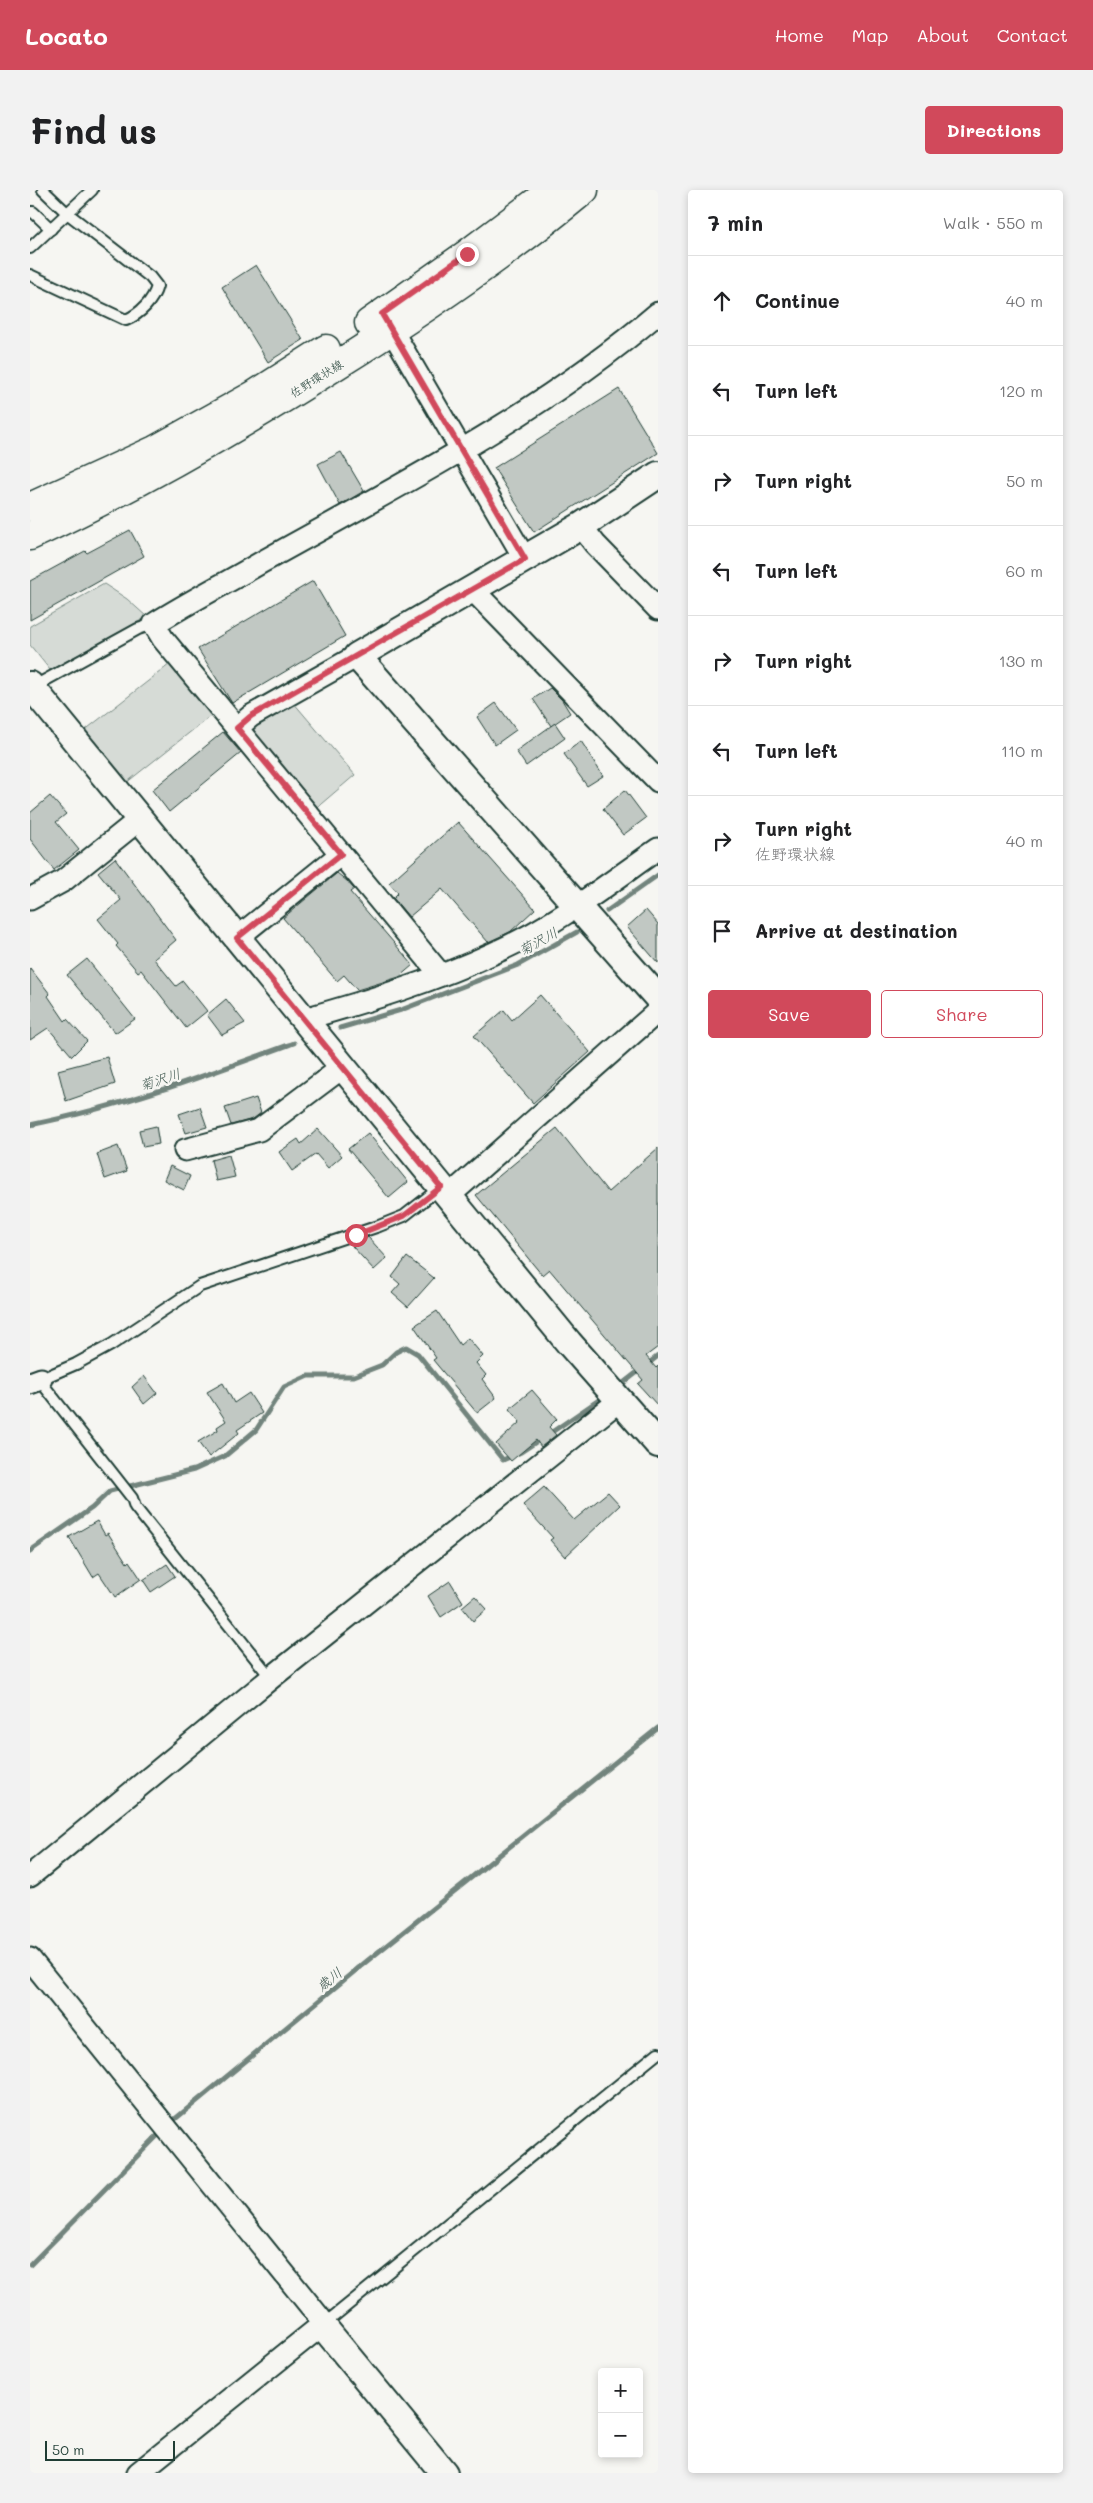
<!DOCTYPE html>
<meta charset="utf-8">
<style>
:root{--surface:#fff;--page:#f2f2f2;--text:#202124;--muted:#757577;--line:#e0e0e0;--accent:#d1495b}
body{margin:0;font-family:Mali,"Klee One",sans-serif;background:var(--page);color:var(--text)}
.controls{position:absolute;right:15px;bottom:15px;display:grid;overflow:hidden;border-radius:5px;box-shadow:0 2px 8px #0003}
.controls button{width:45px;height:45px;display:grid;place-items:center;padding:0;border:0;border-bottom:1px solid var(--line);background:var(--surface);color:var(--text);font:25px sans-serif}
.scale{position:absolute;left:15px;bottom:12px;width:130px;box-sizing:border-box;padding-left:5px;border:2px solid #1f3d34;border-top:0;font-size:14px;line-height:18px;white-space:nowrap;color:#1f3d34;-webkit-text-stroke:4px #f6f6f2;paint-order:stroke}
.stop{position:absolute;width:15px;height:15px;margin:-11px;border:4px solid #d1495b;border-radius:50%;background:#fff}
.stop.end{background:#d1495b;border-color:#fff;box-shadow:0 1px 5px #0008}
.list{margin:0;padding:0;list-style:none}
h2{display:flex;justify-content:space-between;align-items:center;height:65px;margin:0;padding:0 20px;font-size:21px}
h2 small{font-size:16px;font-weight:400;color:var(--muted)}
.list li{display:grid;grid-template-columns:32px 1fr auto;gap:15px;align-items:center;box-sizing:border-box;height:90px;padding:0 20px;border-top:1px solid var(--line)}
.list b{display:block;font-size:19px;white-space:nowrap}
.list p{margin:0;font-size:16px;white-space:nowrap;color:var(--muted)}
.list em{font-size:16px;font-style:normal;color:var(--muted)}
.actions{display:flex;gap:10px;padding:15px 20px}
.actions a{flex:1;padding:11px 0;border:1px solid var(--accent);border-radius:5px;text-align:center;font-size:18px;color:var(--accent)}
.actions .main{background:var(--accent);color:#fff}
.icon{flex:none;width:28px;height:28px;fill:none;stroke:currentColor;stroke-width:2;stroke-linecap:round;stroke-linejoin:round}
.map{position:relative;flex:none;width:628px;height:2283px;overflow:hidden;border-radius:5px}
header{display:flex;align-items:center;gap:30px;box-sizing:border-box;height:70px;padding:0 25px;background:var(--accent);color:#fff}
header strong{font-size:24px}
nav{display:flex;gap:28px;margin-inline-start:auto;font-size:18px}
.intro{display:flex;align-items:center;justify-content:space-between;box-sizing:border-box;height:120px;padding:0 30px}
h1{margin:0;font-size:35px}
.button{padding:12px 22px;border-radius:5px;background:var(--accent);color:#fff;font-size:18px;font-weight:700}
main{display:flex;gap:30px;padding:0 30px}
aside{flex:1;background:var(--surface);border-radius:5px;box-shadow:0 2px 8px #0003}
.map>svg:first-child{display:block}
.green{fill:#d6dbd6;stroke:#7a8c85}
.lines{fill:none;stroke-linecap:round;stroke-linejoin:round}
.stream{stroke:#72847d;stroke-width:5}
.building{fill:#c1c8c3;stroke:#1f3d34}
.service-casing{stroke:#1f3d34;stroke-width:14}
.minor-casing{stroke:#1f3d34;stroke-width:25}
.tertiary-casing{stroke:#1f3d34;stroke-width:30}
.secondary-casing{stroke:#1f3d34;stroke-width:31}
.service{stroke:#f6f6f2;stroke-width:10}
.minor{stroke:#f6f6f2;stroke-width:21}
.tertiary{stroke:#f6f6f2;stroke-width:26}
.secondary{stroke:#f6f6f2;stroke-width:28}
.route{stroke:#d1495b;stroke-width:6}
.labels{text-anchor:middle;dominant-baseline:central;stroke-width:5;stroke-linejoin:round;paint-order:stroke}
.street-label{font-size:12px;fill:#1f3d34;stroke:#f6f6f2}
.water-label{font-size:14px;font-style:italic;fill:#425a52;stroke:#f6f6f2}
</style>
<header>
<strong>Locato</strong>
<nav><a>Home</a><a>Map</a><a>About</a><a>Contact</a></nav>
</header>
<div class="intro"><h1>Find us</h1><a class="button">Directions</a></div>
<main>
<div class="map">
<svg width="628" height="2283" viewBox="0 0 628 2283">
<rect width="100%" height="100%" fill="#f6f6f2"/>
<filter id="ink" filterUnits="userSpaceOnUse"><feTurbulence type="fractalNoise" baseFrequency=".02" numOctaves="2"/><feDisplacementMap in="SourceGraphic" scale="10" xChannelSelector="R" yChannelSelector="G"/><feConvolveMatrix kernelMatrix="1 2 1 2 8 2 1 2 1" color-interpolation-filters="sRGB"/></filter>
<g filter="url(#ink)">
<g class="green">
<polygon points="74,394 97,409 117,427 20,480 0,455 0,436"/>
<polygon points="140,474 183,524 96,593 54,541"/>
<polygon points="263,512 325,585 284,620 226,548 223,539 229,532"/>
</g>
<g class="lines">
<g class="stream">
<polyline points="577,721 628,685"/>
<polyline points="310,838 371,820 488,775 547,742"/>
<path d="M 0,935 C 91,917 177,885 264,853"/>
<polyline points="587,1198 628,1166"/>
<polyline points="519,1244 576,1205"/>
<polyline points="0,1361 62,1318 80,1301 164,1280 195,1266 226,1240 254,1197 278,1186 324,1186 352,1175 366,1162 376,1157 388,1164 473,1270 491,1262 512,1248"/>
<polyline points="139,1934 337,1771 628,1538"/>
<polyline points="0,2075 133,1940"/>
</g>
</g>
<g class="building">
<polygon points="226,75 273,150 238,172 192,97"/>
<polygon points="589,199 628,263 504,342 464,278"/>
<polygon points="311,262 334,301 310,315 288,274"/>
<polygon points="100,340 114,366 0,430 0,391 55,361 57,363"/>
<polygon points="283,391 315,446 202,513 168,459"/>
<polygon points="520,498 532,510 540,523 521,536 503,509"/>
<polygon points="466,513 486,540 465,555 447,527"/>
<polygon points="525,533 535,548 496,576 486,561"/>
<polygon points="193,542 211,563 139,622 122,600"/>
<polygon points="551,551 573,586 557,596 534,564"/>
<polygon points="595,600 616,628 593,645 573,619"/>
<polygon points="20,606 36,624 26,632 49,660 24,680 0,649 0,623"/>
<polygon points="428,632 505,719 480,742 458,752 412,699 379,727 363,708 368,703 359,693"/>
<polygon points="85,668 146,750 124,769 146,796 153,791 177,821 156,838 111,780 108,782 86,756 88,754 68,729 91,710 68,682"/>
<polygon points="307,683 317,691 324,699 320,702 383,775 369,787 327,800 314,785 307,791 253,728"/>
<polygon points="616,720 628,734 628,773 597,737"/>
<polygon points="57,769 105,829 85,843 37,785"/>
<polygon points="0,778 20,804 18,806 35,831 37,829 57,851 42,866 18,838 0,850"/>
<polygon points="510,805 560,862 503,913 444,846 474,820 482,830"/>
<polygon points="196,809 215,833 192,845 177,825"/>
<polygon points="77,867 85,894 36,911 28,880"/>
<polygon points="226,908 231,923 223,929 201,935 195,918"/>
<polygon points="170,917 177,937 156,943 149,924"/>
<polygon points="126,936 129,954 113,957 109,940"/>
<polygon points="527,938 578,1002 628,958 628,1157 616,1166 626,1178 628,1176 628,1216 608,1194 613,1190 519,1079 512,1085 446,1005"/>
<polygon points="288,939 312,966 298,978 286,964 262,981 249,962 268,949 271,954"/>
<polygon points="338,943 378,992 359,1008 318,959"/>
<polygon points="88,956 97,981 75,989 67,964"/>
<polygon points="199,965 205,987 186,991 181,970"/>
<polygon points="140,976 160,986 154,1000 134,990"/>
<polygon points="338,1047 357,1068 344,1080 322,1056"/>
<polygon points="377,1067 404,1088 378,1117 362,1103 370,1094 362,1087"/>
<polygon points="407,1121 430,1155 438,1148 453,1166 446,1173 456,1185 452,1189 466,1208 447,1223 403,1170 406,1168 384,1136"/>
<polygon points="114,1186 127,1203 114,1214 102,1197"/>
<polygon points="193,1193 204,1213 219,1203 232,1223 207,1240 209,1243 179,1267 168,1252 188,1240 187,1237 196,1231 177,1202"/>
<polygon points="502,1200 527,1229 519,1237 526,1245 511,1257 506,1250 481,1271 466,1254 490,1232 479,1219"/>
<polygon points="514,1297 544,1330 578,1302 590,1315 535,1367 520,1350 523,1348 493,1315"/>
<polygon points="67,1331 75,1345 78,1343 97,1373 99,1371 111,1389 85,1407 69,1383 63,1387 39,1347"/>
<polygon points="137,1374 145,1386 121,1402 113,1390"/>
<polygon points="420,1391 433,1412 411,1427 398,1406"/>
<polygon points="445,1406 457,1419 443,1431 432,1417"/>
</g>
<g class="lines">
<g class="service-casing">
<g id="service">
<polyline points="0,22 3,22 21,39"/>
<polyline points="0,58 62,0"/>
<path d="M 0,85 L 96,130 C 110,124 123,111 127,96 L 120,87 L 37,23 L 13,0"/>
<polyline points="3,497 108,439 124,434"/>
<polyline points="241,1488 105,1317 102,1308 15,1197 11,1189 46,1174 81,1155 170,1096 349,1036 374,1026 411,997"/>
<polyline points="293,2135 628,1863"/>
</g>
</g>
<g class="minor-casing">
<g id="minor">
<polyline points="354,127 495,369"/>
<polyline points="551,336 565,354 628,419"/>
<polyline points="441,398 628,591"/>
<polyline points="207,538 221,526 327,466"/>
<polyline points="0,709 33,691 110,629"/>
<polyline points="207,748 311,664"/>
<path d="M 411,785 L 133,449 L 124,434 C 159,412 196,393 232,372 C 368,296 509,225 628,123"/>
<path d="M 274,829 C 338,811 404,791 464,763 C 523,737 575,696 628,659"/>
<polyline points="155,960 229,940 313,877"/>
<polyline points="419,1006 628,821"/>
<polyline points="0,1193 11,1189"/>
<polyline points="0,1686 241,1488 590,1210"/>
<polyline points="0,1769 290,2128 292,2135 108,2283"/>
</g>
</g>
<g class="tertiary-casing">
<g id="tertiary">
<polyline points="628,285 551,336 327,466 628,808"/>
<polyline points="0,495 539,1153 628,1254"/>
<polyline points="292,2135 414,2283"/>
</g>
</g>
<g class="secondary-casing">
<g id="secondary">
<polyline points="339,133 437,64 522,0"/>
<polyline points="0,317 125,260 224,205 296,159"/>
<path d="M 0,346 C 106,297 208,238 307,175 C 393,121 476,65 554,0"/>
</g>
</g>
<use href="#service" class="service"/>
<use href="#minor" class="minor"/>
<use href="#tertiary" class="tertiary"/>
<use href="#secondary" class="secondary"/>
</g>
</g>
<g class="lines" filter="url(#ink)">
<polyline class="route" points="326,1045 374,1026 411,997 207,748 311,664 207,538 221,526 495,369 352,124 437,64"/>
</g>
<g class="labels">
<g class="street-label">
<text transform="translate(286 188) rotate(-32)">佐野環状線</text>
</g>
<g class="water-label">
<text transform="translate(508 751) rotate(-29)">菊沢川</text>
<text transform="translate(130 889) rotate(-18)">菊沢川</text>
<text transform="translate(299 1789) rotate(-39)">歳川</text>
</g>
</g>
</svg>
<div class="controls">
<button>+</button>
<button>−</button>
</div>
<div class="scale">50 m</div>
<div class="stop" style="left:326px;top:1045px"></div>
<div class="stop end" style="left:437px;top:64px"></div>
</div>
<aside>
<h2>7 min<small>Walk · 550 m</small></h2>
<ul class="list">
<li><svg class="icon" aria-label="ahead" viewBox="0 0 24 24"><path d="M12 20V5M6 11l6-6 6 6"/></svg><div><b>Continue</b></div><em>40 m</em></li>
<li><svg class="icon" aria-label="left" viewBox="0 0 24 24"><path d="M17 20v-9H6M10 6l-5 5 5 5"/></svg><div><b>Turn left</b></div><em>120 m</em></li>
<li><svg class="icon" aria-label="right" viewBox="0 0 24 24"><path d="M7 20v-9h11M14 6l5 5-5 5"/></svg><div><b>Turn right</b></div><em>50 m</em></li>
<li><svg class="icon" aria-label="left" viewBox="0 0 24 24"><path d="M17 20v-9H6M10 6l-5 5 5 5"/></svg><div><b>Turn left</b></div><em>60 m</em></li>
<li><svg class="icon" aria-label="right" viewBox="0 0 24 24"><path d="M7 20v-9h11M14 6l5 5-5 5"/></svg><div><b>Turn right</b></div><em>130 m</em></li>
<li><svg class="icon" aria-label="left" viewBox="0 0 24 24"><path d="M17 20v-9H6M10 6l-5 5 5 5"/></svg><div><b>Turn left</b></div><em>110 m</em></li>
<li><svg class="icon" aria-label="right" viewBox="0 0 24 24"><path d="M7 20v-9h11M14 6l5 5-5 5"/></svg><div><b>Turn right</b><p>佐野環状線</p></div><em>40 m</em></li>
<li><svg class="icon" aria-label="arrive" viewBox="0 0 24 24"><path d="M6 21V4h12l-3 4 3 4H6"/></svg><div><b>Arrive at destination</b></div></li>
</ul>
<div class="actions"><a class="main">Save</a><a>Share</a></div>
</aside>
</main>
